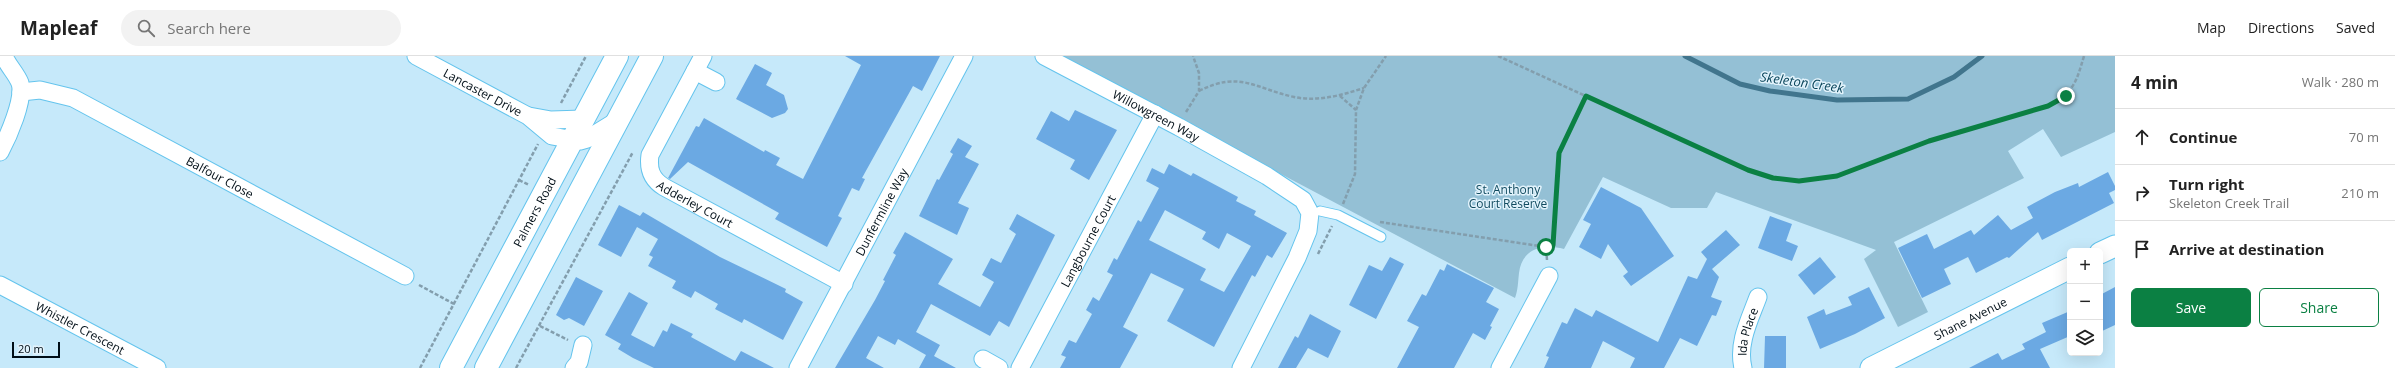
<!DOCTYPE html>
<meta charset="utf-8">
<style>
:root{--surface:#fff;--page:#f2f2f2;--text:#222;--muted:#767676;--line:#e0e0e0;--accent:#0b8043}
body{margin:0;font-family:"Open Sans",sans-serif;background:var(--page);color:var(--text)}
.controls{position:absolute;right:12px;bottom:12px;display:grid;overflow:hidden;border-radius:6px;box-shadow:0 4px 16px #0002}
.controls button{width:36px;height:36px;display:grid;place-items:center;padding:0;border:0;border-bottom:1px solid var(--line);background:var(--surface);color:var(--text);font:20px sans-serif}
.scale{position:absolute;left:12px;bottom:10px;width:48px;box-sizing:border-box;padding-left:4px;border:2px solid #000e17;border-top:0;font-size:11px;line-height:14px;white-space:nowrap;color:#000e17;-webkit-text-stroke:3px #e2f3fc;paint-order:stroke}
.stop{position:absolute;width:12px;height:12px;margin:-9px;border:3px solid #0b8043;border-radius:50%;background:#fff}
.stop.end{background:#0b8043;border-color:#fff;box-shadow:0 1px 4px #0008}
.list{margin:0;padding:0;list-style:none}
h2{display:flex;justify-content:space-between;align-items:center;height:52px;margin:0;padding:0 16px;font-size:17px}
h2 small{font-size:13px;font-weight:400;color:var(--muted)}
.list li{display:grid;grid-template-columns:26px 1fr auto;gap:12px;align-items:center;box-sizing:border-box;height:56px;padding:0 16px;border-top:1px solid var(--line)}
.list b{display:block;font-size:15px;white-space:nowrap}
.list p{margin:0;font-size:13px;white-space:nowrap;color:var(--muted)}
.list em{font-size:13px;font-style:normal;color:var(--muted)}
.actions{display:flex;gap:8px;padding:12px 16px}
.actions a{flex:1;padding:9px 0;border:1px solid var(--accent);border-radius:6px;text-align:center;font-size:14px;color:var(--accent)}
.actions .main{background:var(--accent);color:#fff}
.icon{flex:none;width:22px;height:22px;fill:none;stroke:currentColor;stroke-width:2;stroke-linecap:round;stroke-linejoin:round}
.map{position:relative;flex:none;width:2115px;height:312px;overflow:hidden}
header{display:flex;align-items:center;gap:24px;box-sizing:border-box;height:56px;padding:0 20px;background:var(--surface);border-bottom:1px solid var(--line)}
header strong{font-size:19px}
nav{display:flex;gap:22px;margin-inline-start:auto;font-size:14px}
.search{width:280px;height:36px;background:var(--page);display:flex;align-items:center;gap:10px;box-sizing:border-box;padding:0 14px;border-radius:22px;color:var(--muted);font-size:15px}
main{display:flex}
aside{flex:1;background:var(--surface)}
.map>svg:first-child{display:block}
.green{fill:#94c0d5}
.lines{fill:none;stroke-linecap:round;stroke-linejoin:round}
.stream{stroke:#41758d;stroke-width:5}
.building{fill:#6ba9e3;fill-rule:evenodd}
.service-casing{stroke:#64c4ed;stroke-width:11}
.minor-casing{stroke:#64c4ed;stroke-width:19}
.tertiary-casing{stroke:#64c4ed;stroke-width:23}
.secondary-casing{stroke:#64c4ed;stroke-width:24}
.path{stroke:#839ead;stroke-width:2.5;stroke-dasharray:4 2;stroke-linecap:butt}
.service{stroke:#fff;stroke-width:9}
.minor{stroke:#fff;stroke-width:17}
.tertiary{stroke:#fff;stroke-width:21}
.secondary{stroke:#fff;stroke-width:22}
.route{stroke:#0b8043;stroke-width:5}
.labels{text-anchor:middle;dominant-baseline:central;stroke-width:3;stroke-linejoin:round;paint-order:stroke}
.street-label{font-size:12px;fill:#000e17;stroke:#e2f3fc}
.park-label{font-size:12px;fill:#114b60;stroke:#e2f3fc}
.water-label{font-size:13px;font-style:italic;fill:#08445a;stroke:#e2f3fc}
</style>
<header>
<strong>Mapleaf</strong>
<div class="search"><svg class="icon" aria-label="search" viewBox="0 0 24 24"><circle cx="10" cy="10" r="6"/><path d="M15 15l6 6"/></svg>Search here</div>
<nav><a>Map</a><a>Directions</a><a>Saved</a></nav>
</header>
<main>
<div class="map">
<svg width="2115" height="312" viewBox="0 0 2115 312">
<rect width="100%" height="100%" fill="#c6e9fa"/>
<path class="green" d="M 1058,0 L 2115,0 L 2115,76 L 2061,101 L 2043,73 L 2008,95 L 2024,122 L 1894,186 L 1928,256 L 1898,271 L 1864,203 L 1876,194 L 1716,136 L 1707,152 L 1671,152 L 1603,121 L 1564,193 C 1543,188 1522,192 1519,217 C 1518,226 1518,234 1515,242 Z"/>
<g class="lines">
<polyline class="stream" points="1685,0 1740,28 1770,35 1837,44 1908,43 1954,21 1982,0"/>
</g>
<g class="building">
<polygon points="845,0 940,0 922,35 913,30 862,122 865,123 859,135 852,132 838,160 842,162 827,191 775,163 779,157 688,106 670,123 668,122 696,70 699,71 704,62 764,96 765,94 780,102 776,109 803,123 861,9"/>
<polygon points="755,8 772,17 766,29 784,39 788,53 785,57 772,62 736,43"/>
<polygon points="1075,54 1117,74 1089,124 1070,113 1075,104 1036,83 1051,55 1069,65"/>
<polygon points="958,82 972,90 965,101 979,108 958,147 969,152 957,179 919,160 937,123 939,124 953,98 950,96"/>
<path d="M 1169,108 L 1191,120 L 1193,117 L 1238,141 L 1236,145 L 1256,155 L 1254,159 L 1287,177 L 1272,202 L 1267,199 L 1255,221 L 1252,219 L 1214,291 L 1167,265 L 1184,233 L 1151,217 L 1123,271 L 1138,279 L 1120,312 L 1060,312 L 1066,301 L 1061,299 L 1069,284 L 1076,287 L 1092,258 L 1086,254 L 1093,241 L 1099,245 L 1113,219 L 1107,216 L 1114,202 L 1117,204 L 1138,164 L 1141,166 L 1159,132 L 1146,125 L 1152,112 L 1164,118 ZM 1165,154 L 1206,176 L 1202,183 L 1219,193 L 1227,177 L 1251,190 L 1224,236 L 1200,224 L 1206,213 L 1149,184 Z"/>
<polygon points="2108,116 2115,130 2115,134 2109,137 2114,147 2042,184 2038,176 2009,202 2007,201 1976,217 1968,201 1944,213 1951,228 1922,242 1898,192 1927,178 1934,193 1971,174 1974,179 1998,159 2011,174 2033,162 2027,151 2055,136 2078,127 2079,131"/>
<polygon points="1601,131 1641,152 1674,200 1631,230 1623,220 1628,216 1608,188 1601,203 1579,191 1591,168 1583,164"/>
<polygon points="619,149 640,160 643,156 720,201 786,233 785,236 803,246 783,284 744,263 742,267 715,253 718,248 695,235 691,242 672,232 676,225 648,210 653,201 649,199 658,183 637,171 621,201 598,189"/>
<polygon points="1017,158 1055,179 1009,271 999,265 990,280 931,248 916,276 940,289 934,300 956,312 919,312 926,299 898,283 895,289 878,280 866,302 884,312 835,312 875,244 885,225 883,224 896,199 893,197 905,176 953,203 938,228 980,251 994,226 982,219 991,202 1001,207 1016,178 1009,173"/>
<polygon points="1770,160 1792,168 1786,185 1798,190 1792,205 1758,192"/>
<polygon points="1726,174 1740,189 1712,213 1719,221 1711,241 1722,245 1716,260 1712,259 1697,290 1680,282 1664,312 1630,312 1635,302 1603,285 1591,312 1544,312 1549,301 1546,300 1562,266 1567,268 1575,252 1592,261 1596,254 1658,286 1688,220 1697,223 1707,203 1701,196"/>
<polygon points="1390,201 1404,208 1376,263 1349,249 1369,209 1382,215"/>
<polygon points="1820,201 1836,221 1814,239 1798,219"/>
<polygon points="1447,208 1494,232 1486,246 1499,253 1490,270 1492,271 1485,284 1473,277 1454,312 1397,312 1419,271 1407,265 1422,238 1426,240 1440,213 1444,215"/>
<polygon points="576,221 603,235 584,270 569,262 564,264 556,259"/>
<polygon points="1869,231 1885,262 1855,278 1820,293 1807,261 1824,253 1826,259 1852,249 1848,241"/>
<polygon points="2115,231 2115,269 2100,276 2100,239"/>
<polygon points="629,236 648,247 631,279 654,291 663,274 667,276 671,267 693,278 691,281 735,305 741,295 774,312 654,312 633,302 618,293 621,288 605,279"/>
<polygon points="2070,255 2070,280 2040,293 2050,312 1969,312 1998,297 2002,304 2025,293 2022,288 2046,276 2042,267"/>
<polygon points="1310,258 1341,275 1328,302 1308,292 1296,312 1278,312 1295,280 1298,282"/>
<polygon points="1765,280 1786,280 1786,312 1764,312"/>
</g>
<g class="lines">
<g class="service-casing">
<polyline id="service" points="1320,155 1338,159 1381,181"/>
</g>
<g class="minor-casing">
<g id="minor">
<path id="s1" d="M 416,0 L 528,60 L 552,80 L 580,85 L 587,83 L 618,64"/>
<path id="s2" d="M 703,0 L 650,99 C 648,113 651,123 664,131 L 844,228"/>
<path id="s3" d="M 1044,0 L 1179,71 L 1267,120 L 1303,144 L 1310,157 L 1308,175 L 1297,202 L 1241,312"/>
<polyline points="695,15 716,26"/>
<path id="s4" d="M 21,36 L 40,34 L 73,42 L 405,220"/>
<polyline points="529,60 551,64 583,63"/>
<path d="M 0,96 C 8,81 25,43 20,27 C 16,17 8,10 4,0"/>
<path id="s5" d="M 0,229 L 157,312"/>
<polyline points="983,303 999,312"/>
<polyline points="574,312 579,306 583,289"/>
<path id="s6" d="M 798,312 L 964,0"/>
<path id="s7" d="M 1020,312 L 1155,58"/>
<polyline points="1500,312 1549,220"/>
<path id="s8" d="M 1743,312 C 1737,287 1750,263 1758,241"/>
</g>
</g>
<g class="tertiary-casing">
<g id="tertiary">
<polyline points="2100,197 2115,190"/>
<path id="s9" d="M 1871,312 L 2070,212"/>
</g>
</g>
<g class="secondary-casing">
<g id="secondary">
<path id="s10" d="M 451,312 L 617,0"/>
<polyline points="486,312 652,0"/>
</g>
</g>
<g class="path">
<path d="M 1498,0 L 1748,114 L 1773,122 L 1799,125 L 1837,119 L 1929,85 L 2048,50 C 2074,36 2076,27 2084,0"/>
<path d="M 1199,35 C 1240,14 1256,33 1294,41 C 1318,46 1342,39 1364,32"/>
<polyline points="1340,40 1356,54"/>
<polyline points="561,47 586,0"/>
<polyline points="1186,56 1199,35 1199,17 1193,0"/>
<polyline points="519,124 529,129"/>
<polyline points="1343,148 1355,118 1356,54 1364,32 1386,0"/>
<polyline points="1380,166 1546,191"/>
<polyline points="1318,198 1332,170"/>
<polyline points="1547,204 1546,191 1553,189 1559,97 1586,40"/>
<polyline points="419,229 454,248"/>
<polyline points="540,270 568,284"/>
<polyline points="420,312 538,88"/>
<polyline points="516,312 633,96"/>
</g>
<use href="#service" class="service"/>
<use href="#minor" class="minor"/>
<use href="#tertiary" class="tertiary"/>
<use href="#secondary" class="secondary"/>
</g>
<g class="lines">
<polyline class="route" points="1546,191 1553,189 1559,97 1586,40 1748,114 1773,122 1799,125 1837,120 1929,85 2048,50 2066,40"/>
</g>
<g class="labels">
<g class="street-label">
<text stroke="none"><textPath href="#s1" startOffset="76">Lancaster Drive</textPath></text>
<text stroke="none"><textPath href="#s3" startOffset="127">Willowgreen Way</textPath></text>
<text stroke="none"><textPath href="#s4" startOffset="220">Balfour Close</textPath></text>
<text stroke="none"><textPath href="#s2" startOffset="185">Adderley Court</textPath></text>
<text stroke="none"><textPath href="#s10" startOffset="177">Palmers Road</textPath></text>
<text stroke="none"><textPath href="#s6" startOffset="177">Dunfermline Way</textPath></text>
<text stroke="none"><textPath href="#s7" startOffset="144">Langbourne Court</textPath></text>
<text stroke="none"><textPath href="#s9" startOffset="111">Shane Avenue</textPath></text>
<text stroke="none"><textPath href="#s5" startOffset="91">Whistler Crescent</textPath></text>
<text stroke="none"><textPath href="#s8" startOffset="37">Ida Place</textPath></text>
</g>
<g class="park-label">
<text x="1508" y="133">St. Anthony<tspan x="1508" dy="14">Court Reserve</tspan></text>
</g>
<g class="water-label">
<text transform="translate(1802 26) rotate(8)">Skeleton Creek</text>
</g>
</g>
</svg>
<div class="controls">
<button>+</button>
<button>−</button>
<button><svg class="icon" aria-label="layers" viewBox="0 0 24 24"><path d="M12 4l9 5-9 5-9-5zM3 14l9 5 9-5"/></svg></button>
</div>
<div class="scale">20 m</div>
<div class="stop" style="left:1546px;top:191px"></div>
<div class="stop end" style="left:2066px;top:40px"></div>
</div>
<aside>
<h2>4 min<small>Walk · 280 m</small></h2>
<ul class="list">
<li><svg class="icon" aria-label="ahead" viewBox="0 0 24 24"><path d="M12 20V5M6 11l6-6 6 6"/></svg><div><b>Continue</b></div><em>70 m</em></li>
<li><svg class="icon" aria-label="right" viewBox="0 0 24 24"><path d="M7 20v-9h11M14 6l5 5-5 5"/></svg><div><b>Turn right</b><p>Skeleton Creek Trail</p></div><em>210 m</em></li>
<li><svg class="icon" aria-label="arrive" viewBox="0 0 24 24"><path d="M6 21V4h12l-3 4 3 4H6"/></svg><div><b>Arrive at destination</b></div></li>
</ul>
<div class="actions"><a class="main">Save</a><a>Share</a></div>
</aside>
</main>
